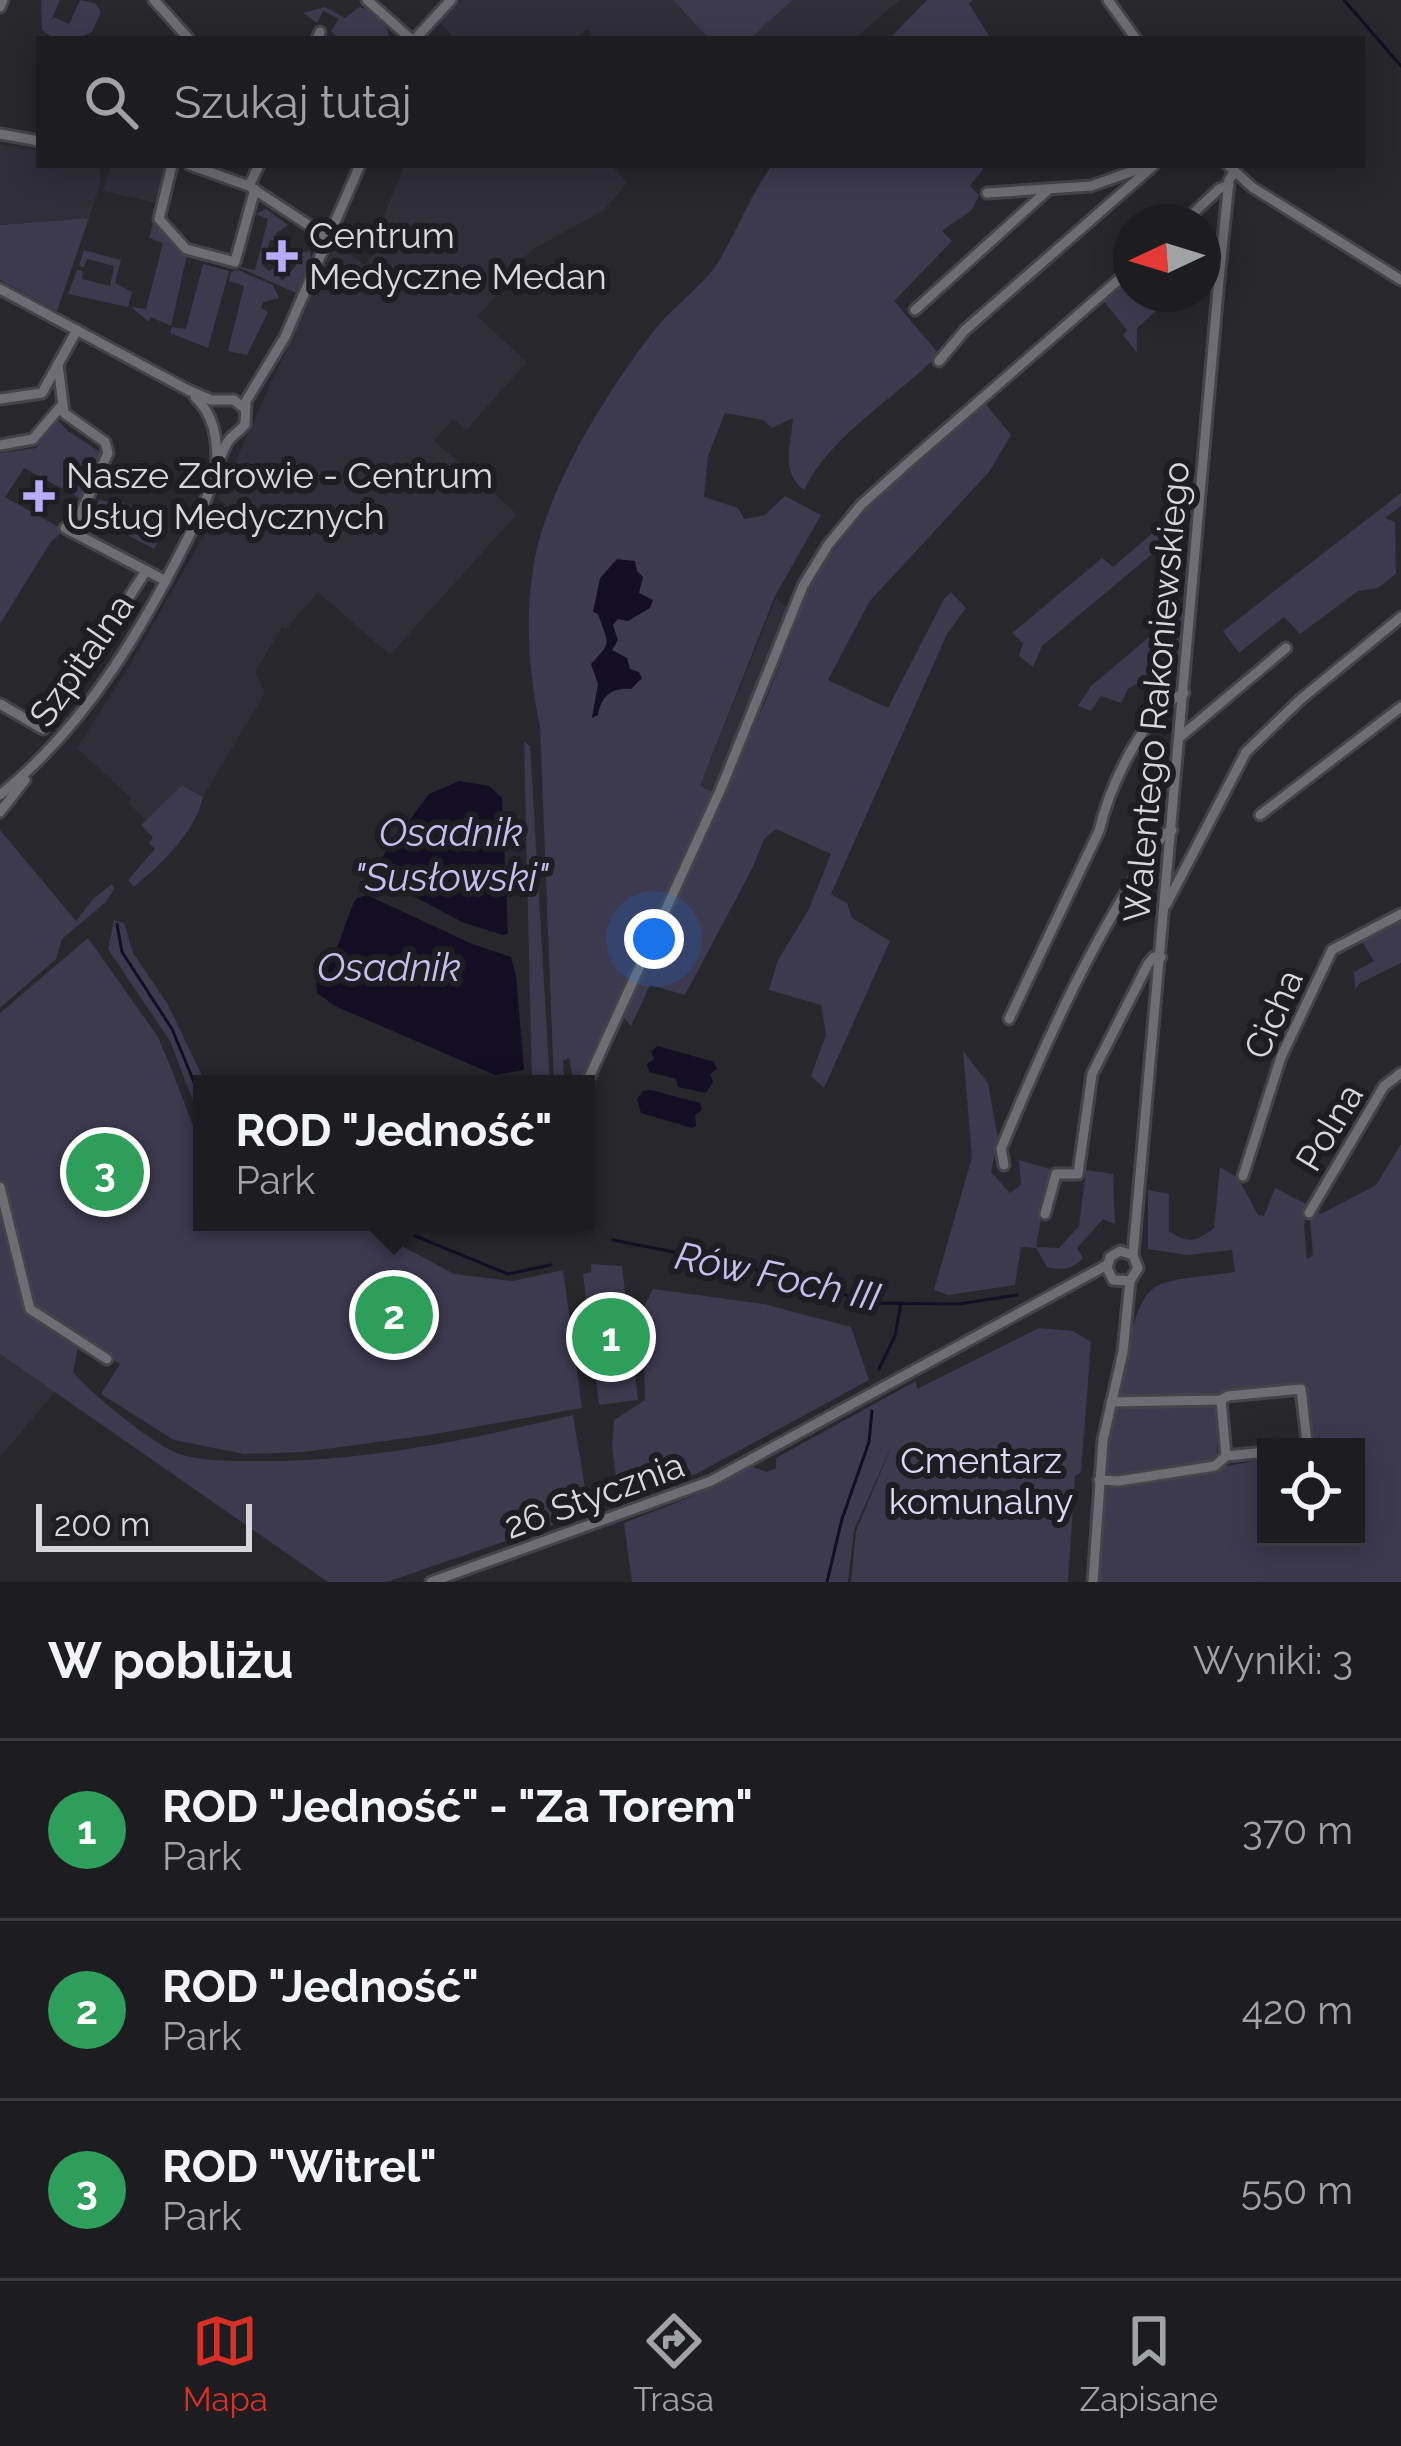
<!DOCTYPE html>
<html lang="pl">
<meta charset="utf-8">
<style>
:root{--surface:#1d1d21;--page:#2a2a2e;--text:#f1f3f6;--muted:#a0a2a5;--line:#3b3b3f;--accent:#d93025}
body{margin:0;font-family:Raleway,sans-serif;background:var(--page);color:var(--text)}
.controls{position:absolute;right:36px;bottom:36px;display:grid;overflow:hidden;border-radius:0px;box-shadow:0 6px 30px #0003}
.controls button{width:108px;height:108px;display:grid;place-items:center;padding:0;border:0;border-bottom:3px solid var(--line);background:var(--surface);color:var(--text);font:60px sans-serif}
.compass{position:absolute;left:1113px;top:204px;width:108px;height:108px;border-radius:50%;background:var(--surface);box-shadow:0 6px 30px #0003;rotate:266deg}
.scale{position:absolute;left:36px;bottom:30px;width:216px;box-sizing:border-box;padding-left:12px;border:6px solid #d8d8db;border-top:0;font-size:33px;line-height:42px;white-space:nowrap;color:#d8d8db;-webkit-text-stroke:9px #1e1d22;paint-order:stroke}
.you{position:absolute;left:654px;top:939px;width:42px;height:42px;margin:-30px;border:9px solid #fff;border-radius:50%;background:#1a73e8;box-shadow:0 0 0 18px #1a73e833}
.badge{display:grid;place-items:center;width:78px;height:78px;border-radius:50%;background:var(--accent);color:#fff;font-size:39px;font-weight:700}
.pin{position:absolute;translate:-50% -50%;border:6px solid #fff;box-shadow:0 3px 12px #0006}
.popup{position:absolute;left:193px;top:1075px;width:402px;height:156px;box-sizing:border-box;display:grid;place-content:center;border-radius:0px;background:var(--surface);filter:drop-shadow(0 3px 9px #0005);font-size:39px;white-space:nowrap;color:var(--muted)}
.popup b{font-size:45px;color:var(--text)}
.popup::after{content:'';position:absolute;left:50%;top:100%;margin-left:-24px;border:24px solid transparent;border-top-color:var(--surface)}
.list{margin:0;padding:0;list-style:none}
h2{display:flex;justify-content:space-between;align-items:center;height:156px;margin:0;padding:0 48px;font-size:51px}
h2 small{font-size:39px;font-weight:400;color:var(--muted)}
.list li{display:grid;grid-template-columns:78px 1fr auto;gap:36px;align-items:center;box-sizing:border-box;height:180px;padding:0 48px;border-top:3px solid var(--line)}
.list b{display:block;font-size:45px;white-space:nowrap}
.list p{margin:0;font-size:39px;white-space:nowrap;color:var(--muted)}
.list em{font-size:39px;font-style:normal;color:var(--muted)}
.icon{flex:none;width:66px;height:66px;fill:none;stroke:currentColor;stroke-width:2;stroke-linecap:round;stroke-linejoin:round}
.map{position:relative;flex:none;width:1401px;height:1582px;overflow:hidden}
.search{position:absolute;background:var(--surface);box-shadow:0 6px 30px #0003;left:36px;right:36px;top:36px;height:132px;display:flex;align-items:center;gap:30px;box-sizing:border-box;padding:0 42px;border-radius:0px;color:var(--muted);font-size:45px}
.sheet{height:696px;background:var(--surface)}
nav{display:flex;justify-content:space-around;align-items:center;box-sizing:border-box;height:168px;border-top:3px solid var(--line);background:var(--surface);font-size:33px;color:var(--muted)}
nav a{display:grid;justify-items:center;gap:6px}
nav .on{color:var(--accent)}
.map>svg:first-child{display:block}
.built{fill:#302e39}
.green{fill:#3d394f}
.water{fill:#130e24}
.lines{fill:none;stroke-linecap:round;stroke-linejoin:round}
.stream{stroke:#130e24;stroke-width:3}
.minor-casing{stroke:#444448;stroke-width:15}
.minor{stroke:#6e6d73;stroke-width:9}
.poi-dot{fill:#b8abf7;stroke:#1e1d22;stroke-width:4.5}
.labels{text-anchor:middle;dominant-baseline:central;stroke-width:12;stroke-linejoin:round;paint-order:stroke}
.poi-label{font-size:36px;fill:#d8d8db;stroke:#1e1d22;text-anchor:start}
.street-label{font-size:36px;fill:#d8d8db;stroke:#1e1d22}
.park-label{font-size:36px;fill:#dcd8f8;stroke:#1e1d22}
.water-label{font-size:39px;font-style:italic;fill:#c6bef3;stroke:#1e1d22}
</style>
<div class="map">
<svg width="1401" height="1582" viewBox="0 0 1401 1582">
<rect width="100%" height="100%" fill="#27272c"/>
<g class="built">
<polygon points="462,0 673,0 709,39 586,39 592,34 587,29 575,39 455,39 439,22"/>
<polygon points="793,0 900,0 854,39 750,39"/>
<polygon points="0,144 39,150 39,165 100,166 100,184 89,218 0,225"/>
<polygon points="111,165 167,165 157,203 103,191"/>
<polygon points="405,165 611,165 627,183 604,210 532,250 496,285 500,290 478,317 527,362 466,430 453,419 434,441 517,514 390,655 318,592 286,629 282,627 255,672 265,693 203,797 182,785 146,820 128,803 131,798 77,748 128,668 218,511 255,537 260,530 218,499 331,252 341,248 365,265 384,243 376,234"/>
<polygon points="776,598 790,610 716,793 700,786"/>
<polygon points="0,1354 55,1392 0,1457"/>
</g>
<g class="green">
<path d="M 41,0 L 60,0 L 50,23 L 54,17 L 69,24 L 80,0 L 95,3 L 101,12 L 92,32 C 74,41 53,43 42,29 Z"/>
<polygon points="673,0 793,0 750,39 709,39"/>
<polygon points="927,0 973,0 969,4 991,39 889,39"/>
<path d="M 325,7 L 345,18 L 359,7 C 372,9 390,25 389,39 L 339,39 L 331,31 L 339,19 L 323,11 L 317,23 L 303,13 Z"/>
<path d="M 772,165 L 986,165 L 970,186 L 979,195 L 972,210 L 942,231 L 952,241 L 894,301 L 939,354 C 895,399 831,434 804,490 C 780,472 791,445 793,418 L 772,428 L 763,420 L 725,413 L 708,456 L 704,497 L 738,508 L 744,519 L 765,515 L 785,496 L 821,515 L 775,596 L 700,786 L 716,793 L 583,1084 L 574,1084 L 569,1058 L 563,1061 L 565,1084 L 554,1084 L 540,726 C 528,673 524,607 536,553 C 552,479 610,387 656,328 C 675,305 704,285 719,261 C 738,229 750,196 772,165 Z"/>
<polygon points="266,209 288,225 276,233 277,241 270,240 263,266 269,271 274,268 282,281 296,266 295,259 300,253 310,251 311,258 296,293 238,267 241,258 241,267 255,270 268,219 255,214"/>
<polygon points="89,218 57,311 0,280 0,225"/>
<polygon points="153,223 187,255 171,326 151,317 149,322 131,307 146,309 163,243 149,238"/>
<polygon points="84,250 121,260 115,283 132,292 128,307 68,294 77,270 83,271 82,279 110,286 114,266 87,259 84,267 79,266"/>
<polygon points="203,264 229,271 208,348 170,333 172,327 186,329"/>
<polygon points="238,270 273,285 279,298 263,302 261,308 268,312 247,355 228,351 244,286 229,281 231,272"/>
<polygon points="1131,274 1131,294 1175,294 1137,328 1137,353 1123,335 1127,330 1102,299"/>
<polygon points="984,402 1011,435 989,472 869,602 828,680 888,708 944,599 951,592 966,608 947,634 831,894 847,903 852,918 890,941 824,1088 811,1076 826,1035 821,1005 769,990 778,960 809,909 831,854 776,829 764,839 753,867 685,995 650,985 631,1026 624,1018 641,975 766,700 814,576 869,506"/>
<polygon points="57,419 68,431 105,455 83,500 24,468 5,497 64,530 50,543 0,624 0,453 36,448"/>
<polygon points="1401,493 1401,506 1385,518 1395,522 1396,574 1378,588 1358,591 1300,634 1284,617 1239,653 1223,631"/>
<polygon points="1197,495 1194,519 1042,646 1033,667 1019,656 1023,643 1012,633 1102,558 1113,567"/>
<polygon points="99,500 128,504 166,527 154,549 129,536 138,519 118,508 102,535 87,527"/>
<polygon points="1186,606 1182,655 1128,689 1121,703 1101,696 1091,711 1078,706 1091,686"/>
<polygon points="524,742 530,746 531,762 550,1084 532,1084"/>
<path d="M 182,785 L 203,797 C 195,833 160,865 134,887 L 128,880 L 155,849 L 149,843 L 153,837 L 141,825 Z"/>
<polygon points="0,830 76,921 93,899 112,884 114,889 106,902 62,939 56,959 0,1008"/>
<polygon points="1401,915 1401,963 1360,983 1355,990 1354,972 1374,961 1359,937"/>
<polygon points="114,920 124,923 133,953 167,1003 206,1084 202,1084 202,1124 170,1041 108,949"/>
<polygon points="88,938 158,1037 171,1068 202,1149 202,1222 344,1222 370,1229 454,1274 513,1281 563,1270 582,1408 429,1435 304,1452 244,1454 174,1440 101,1394 120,1364 54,1323 29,1300 10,1209 0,1182 0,1013"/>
<path d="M 963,1051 L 988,1083 L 998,1139 L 991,1172 L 1010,1193 L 1021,1185 L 1019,1160 L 1050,1169 L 1036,1247 L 1059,1248 L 1079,1226 L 1086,1170 L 1113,1174 L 1115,1224 L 1103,1219 L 1077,1248 L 1083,1258 C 1073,1269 1062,1271 1047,1267 L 1036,1248 L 1021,1247 L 1015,1285 L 948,1295 L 934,1290 L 972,1157 Z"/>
<path d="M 1401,1144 L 1401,1582 L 1096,1582 L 1103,1488 L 1266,1459 L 1266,1537 L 1356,1537 L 1356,1447 L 1310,1447 L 1308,1384 L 1231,1390 L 1217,1396 L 1118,1398 C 1127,1370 1130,1296 1159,1285 C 1182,1276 1211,1276 1235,1272 L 1232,1250 L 1187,1255 L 1148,1249 L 1148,1190 L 1169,1194 L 1169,1231 C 1188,1244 1196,1242 1214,1228 L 1220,1167 L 1238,1178 L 1258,1215 L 1264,1216 L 1275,1188 L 1308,1205 L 1304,1225 L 1307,1259 L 1313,1255 L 1310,1221 L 1314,1210 L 1321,1214 L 1376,1185 Z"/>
<path d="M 0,1207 L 13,1270 L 18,1272 L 27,1312 L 78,1347 L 73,1372 C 90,1393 156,1447 182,1455 C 208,1462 237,1461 264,1461 C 369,1461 471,1439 573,1415 L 588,1506 L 584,1514 L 387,1582 L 328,1582 L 0,1354 Z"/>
<polygon points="591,1264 622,1266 638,1400 599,1405 583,1274 591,1272"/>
<polygon points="653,1289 764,1304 851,1327 869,1380 698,1473 625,1500 624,1492 618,1492 612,1448 614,1420 645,1400 643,1309"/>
<polygon points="1039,1328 1073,1331 1091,1342 1081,1472 1075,1476 1068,1582 851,1582 856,1531 896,1436 854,1530 848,1582 632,1582 624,1523 693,1496 751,1466 767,1472 776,1468 776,1458 916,1381 917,1389"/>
<polygon points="1217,1404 1217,1463 1122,1478 1103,1471 1115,1406"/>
</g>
<g class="water">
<path d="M 617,559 L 635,561 L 637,571 L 643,577 L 639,593 L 653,600 L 650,608 L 628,621 L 618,619 L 613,625 L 618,640 L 612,650 L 627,658 L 630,669 L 639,672 L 642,678 L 631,689 C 612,687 601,696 598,715 L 592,718 L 598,684 L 591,664 C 612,642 609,645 598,614 L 593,612 L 600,578 Z"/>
<polygon points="459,781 489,786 502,798 508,934 503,935 462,922 380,878 374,868 429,794"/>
<polygon points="367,895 470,943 511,957 516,976 524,1070 495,1075 335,1006 317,993 316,984 339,943 352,906 357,898"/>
<polygon points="658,1046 714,1062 717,1069 710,1074 713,1082 706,1093 678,1087 676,1079 649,1072 647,1064 654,1059 651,1051"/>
<polygon points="651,1090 700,1103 702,1110 695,1115 696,1126 692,1128 641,1113 637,1099 643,1091"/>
</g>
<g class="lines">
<g class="stream">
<polyline points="1344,0 1401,66"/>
<polyline points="117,924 122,952 172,1029 202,1101"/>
<polyline points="381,1222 508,1274 551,1265"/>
<polyline points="613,1240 744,1266 874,1303 959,1304 1017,1295"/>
<polyline points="879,1369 895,1336 901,1303"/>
<polyline points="827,1582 842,1519 869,1442 872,1411"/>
</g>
<g class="minor-casing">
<g id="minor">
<polyline points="154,0 189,39"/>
<polyline points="367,0 411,39"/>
<polyline points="1108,0 1136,39"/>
<polyline points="0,7 3,0"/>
<polyline points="317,39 320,32"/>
<polyline points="415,39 451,0"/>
<polyline points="0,134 39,141"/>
<polyline points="172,165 159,219 186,249 235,262 255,189"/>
<polyline points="190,165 249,186 328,238"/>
<polyline points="1228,165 1252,187 1401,280"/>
<polyline points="249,186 259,165"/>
<polyline points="987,193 1091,186 1150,165"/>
<polyline points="1184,222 1219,189 1229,185"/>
<polyline points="0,289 188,390 211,400 234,400 244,408"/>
<polyline points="915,310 1049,189"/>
<polyline points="939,361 965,330 1154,165"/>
<polyline points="58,364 64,413 105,442 108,453 72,532"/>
<path d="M 195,397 C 214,415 217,437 217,463"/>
<polyline points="0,399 42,393 77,330"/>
<polyline points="0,445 33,439 62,405"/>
<polyline points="65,528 166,581"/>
<polyline points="0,704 43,729 146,571"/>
<polyline points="1180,737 1286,648"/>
<path d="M 0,795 C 90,722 146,623 197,520 C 210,496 214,467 227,443 C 232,434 240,432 245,424 L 246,401 L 285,337 L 360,165"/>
<polyline points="0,812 25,780"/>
<polyline points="1260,815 1401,707"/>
<polyline points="1166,905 1246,752 1301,699 1401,617"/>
<path d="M 1009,1019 L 1099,831 C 1109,789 1143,711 1184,693"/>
<polyline points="586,1084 720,791 803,586 828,545 861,505 910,461 1131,269"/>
<path d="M 1004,1165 L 1001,1149 C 1046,1040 1096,931 1163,835 L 1172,830"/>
<polyline points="1243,1176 1281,1057 1332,950 1401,914"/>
<polyline points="0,1187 30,1309 107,1359"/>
<polyline points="1309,1213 1384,1086 1401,1073"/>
<polyline points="1045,1214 1056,1174 1078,1174 1092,1074 1148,964 1154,957 1161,957"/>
<polyline points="1133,1255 1120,1251 1110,1257 1107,1268 1113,1280 1130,1281 1138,1268 1133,1255 1218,290 1229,180 1234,172"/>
<polyline points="1221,1400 1226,1456 1266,1452"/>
<polyline points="1111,1402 1221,1400 1228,1396 1301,1389 1307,1442 1296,1447"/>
<polyline points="1099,1480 1119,1481 1215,1466 1226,1456"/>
<polyline points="431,1582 711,1481 1107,1265"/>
<polyline points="1093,1582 1103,1440 1123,1352 1130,1281"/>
</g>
</g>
<use href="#minor" class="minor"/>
</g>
<g class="poi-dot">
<path d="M276 238h12v12h12v12h-12v12h-12v-12h-12v-12h12z"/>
<path d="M33 478h12v12h12v12h-12v12h-12v-12h-12v-12h12z"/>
</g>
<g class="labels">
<g class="poi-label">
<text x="309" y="235">Centrum<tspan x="309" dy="41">Medyczne Medan</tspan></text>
<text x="66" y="475">Nasze Zdrowie - Centrum<tspan x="66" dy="41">Usług Medycznych</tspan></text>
</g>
<g class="street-label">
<text transform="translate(81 660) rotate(-55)">Szpitalna</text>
<text transform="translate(1156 692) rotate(-85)">Walentego Rakoniewskiego</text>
<text transform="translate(1273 1014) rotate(-66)">Cicha</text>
<text transform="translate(1329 1127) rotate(-59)">Polna</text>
<text transform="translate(594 1495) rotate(-20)">26 Stycznia</text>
</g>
<g class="park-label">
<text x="981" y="1460">Cmentarz<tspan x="981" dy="41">komunalny</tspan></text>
</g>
<g class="water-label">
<text x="451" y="832">Osadnik<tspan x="451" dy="45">"Susłowski"</tspan></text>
<text x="389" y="967">Osadnik</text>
<text transform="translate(778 1276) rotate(12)">Rów Foch III</text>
</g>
</g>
</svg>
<div class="controls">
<button><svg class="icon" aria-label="locate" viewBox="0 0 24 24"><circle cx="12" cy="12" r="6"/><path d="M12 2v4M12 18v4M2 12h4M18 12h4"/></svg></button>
</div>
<svg class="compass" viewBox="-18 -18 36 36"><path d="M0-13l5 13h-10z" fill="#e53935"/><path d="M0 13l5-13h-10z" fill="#a0a2a5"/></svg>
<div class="scale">200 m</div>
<div class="you"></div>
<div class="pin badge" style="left:611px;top:1337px;background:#2e9e5b">1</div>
<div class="pin badge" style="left:394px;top:1315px;background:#2e9e5b">2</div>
<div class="popup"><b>ROD &quot;Jedność&quot;</b>Park</div>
<div class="pin badge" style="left:105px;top:1172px;background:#2e9e5b">3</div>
<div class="search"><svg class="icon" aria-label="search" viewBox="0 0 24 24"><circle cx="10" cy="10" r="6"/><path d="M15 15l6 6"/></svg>Szukaj tutaj</div>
</div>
<section class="sheet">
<h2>W pobliżu<small>Wyniki: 3</small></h2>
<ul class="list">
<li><span class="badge" style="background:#2e9e5b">1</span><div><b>ROD &quot;Jedność&quot; - &quot;Za Torem&quot;</b><p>Park</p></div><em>370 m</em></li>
<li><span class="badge" style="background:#2e9e5b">2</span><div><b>ROD &quot;Jedność&quot;</b><p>Park</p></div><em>420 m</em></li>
<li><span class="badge" style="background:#2e9e5b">3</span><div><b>ROD &quot;Witrel&quot;</b><p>Park</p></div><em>550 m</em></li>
</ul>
</section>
<nav>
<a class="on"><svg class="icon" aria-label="map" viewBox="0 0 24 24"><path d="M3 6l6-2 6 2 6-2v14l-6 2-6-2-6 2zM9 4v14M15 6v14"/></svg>Mapa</a>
<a><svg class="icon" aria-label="directions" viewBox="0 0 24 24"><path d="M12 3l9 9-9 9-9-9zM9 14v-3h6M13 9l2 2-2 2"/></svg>Trasa</a>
<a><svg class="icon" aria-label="saved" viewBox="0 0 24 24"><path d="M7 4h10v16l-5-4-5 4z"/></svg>Zapisane</a>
</nav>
